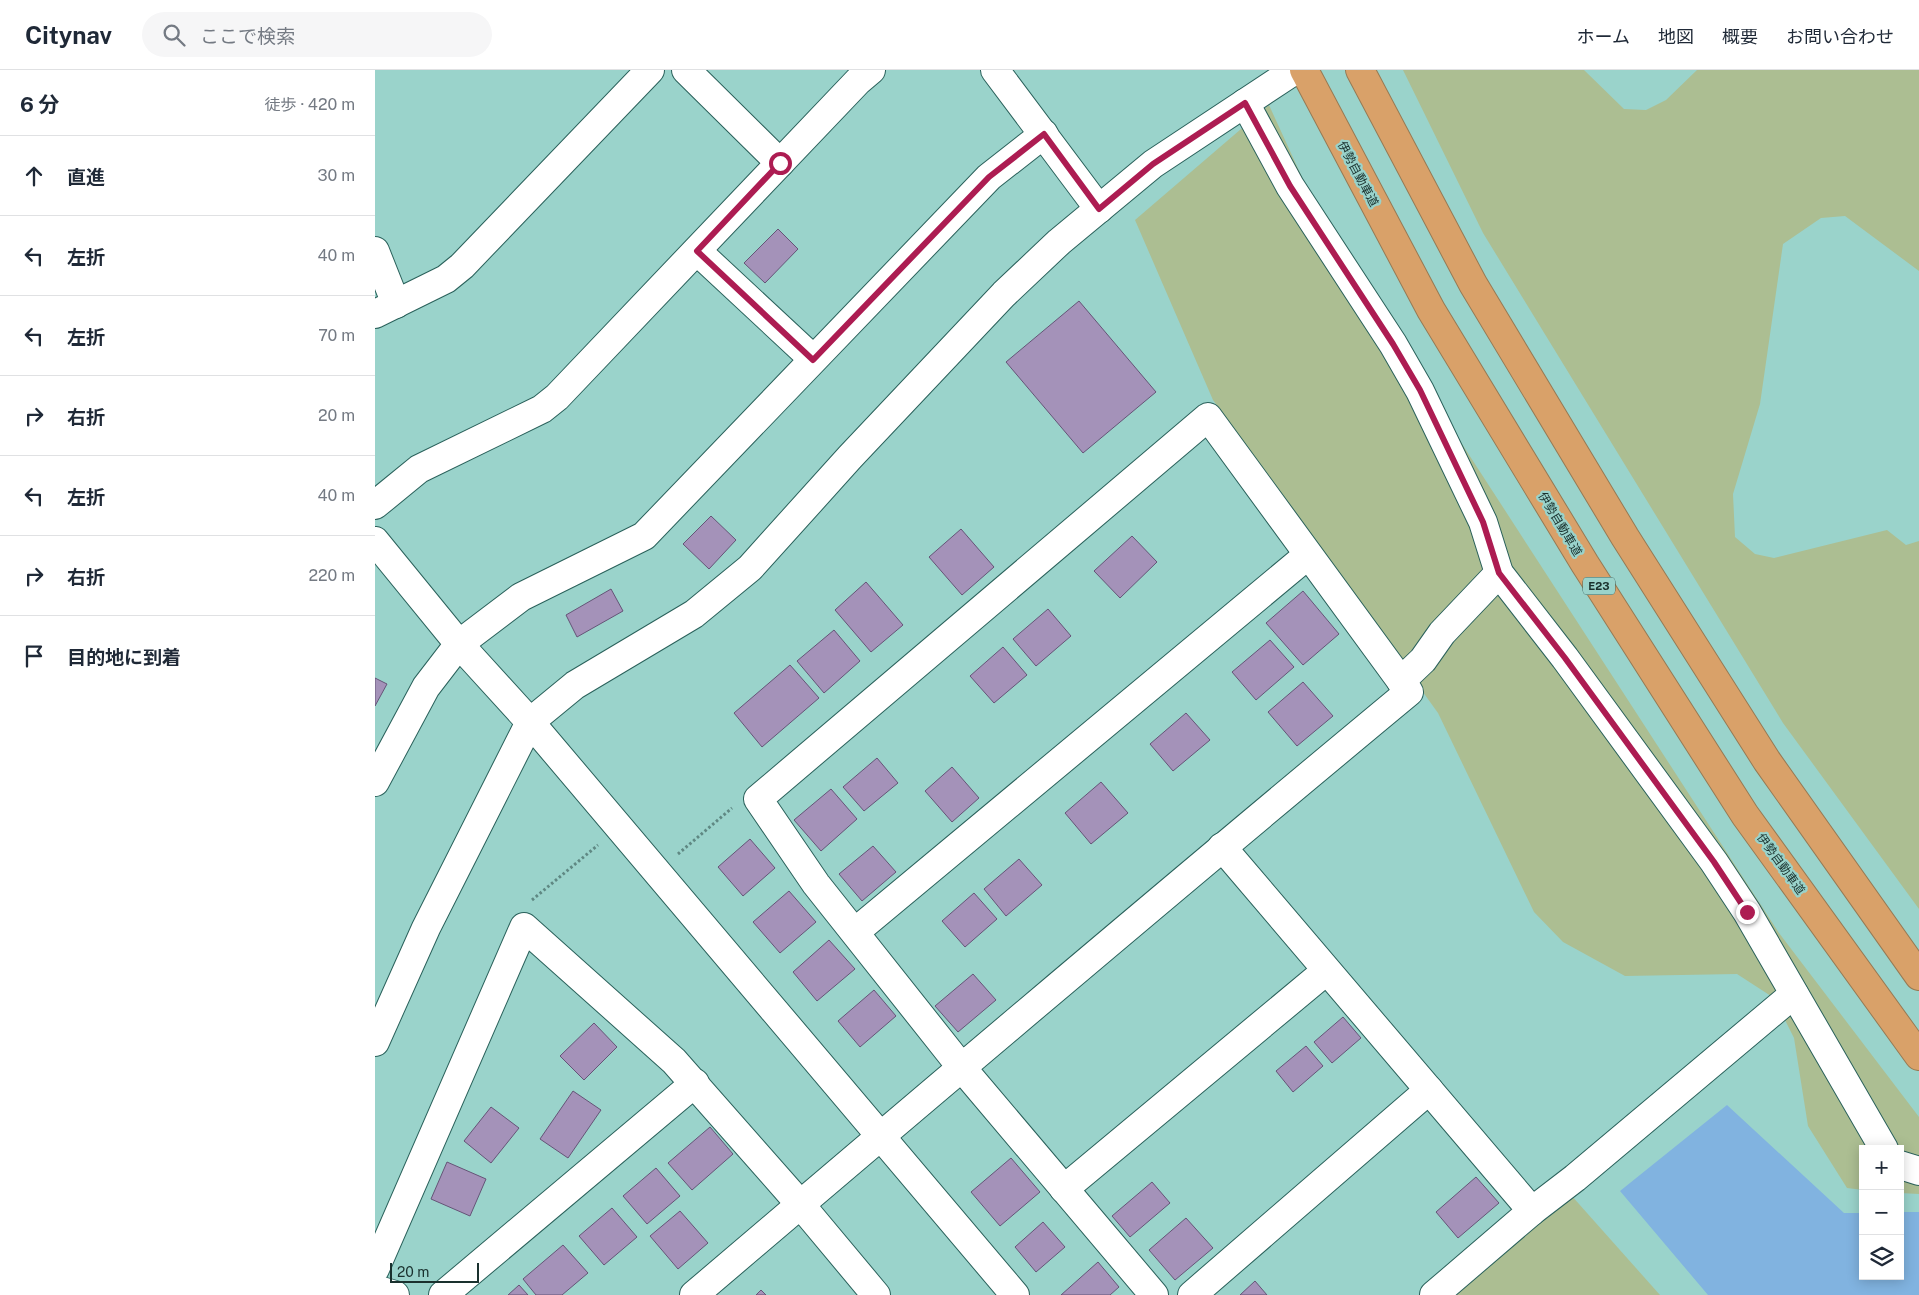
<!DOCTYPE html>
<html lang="ja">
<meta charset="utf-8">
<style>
:root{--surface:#fff;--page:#f6f6f7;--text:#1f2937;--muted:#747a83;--line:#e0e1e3}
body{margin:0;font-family:"Public Sans","Noto Sans JP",sans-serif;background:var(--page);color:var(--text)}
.controls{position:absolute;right:15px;bottom:15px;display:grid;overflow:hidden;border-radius:0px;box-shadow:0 2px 12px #0003}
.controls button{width:45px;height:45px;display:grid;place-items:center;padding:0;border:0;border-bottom:1px solid var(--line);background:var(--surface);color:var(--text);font:25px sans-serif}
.scale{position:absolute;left:15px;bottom:12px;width:89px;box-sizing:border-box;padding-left:5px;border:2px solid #1a312e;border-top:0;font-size:14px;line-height:18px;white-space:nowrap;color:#1a312e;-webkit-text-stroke:4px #9ad3cb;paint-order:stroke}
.stop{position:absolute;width:15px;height:15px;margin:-11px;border:4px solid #ad1c52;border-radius:50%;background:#fff}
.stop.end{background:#ad1c52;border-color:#fff;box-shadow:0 1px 5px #0008}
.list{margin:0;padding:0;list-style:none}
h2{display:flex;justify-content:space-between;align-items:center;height:65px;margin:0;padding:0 20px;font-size:21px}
h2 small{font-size:16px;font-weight:400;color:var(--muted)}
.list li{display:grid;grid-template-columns:32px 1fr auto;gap:15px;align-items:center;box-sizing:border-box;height:80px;padding:0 20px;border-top:1px solid var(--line)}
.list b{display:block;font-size:19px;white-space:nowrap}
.list em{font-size:16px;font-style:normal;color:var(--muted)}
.icon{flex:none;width:28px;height:28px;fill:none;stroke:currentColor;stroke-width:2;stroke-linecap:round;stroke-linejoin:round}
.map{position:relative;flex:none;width:1544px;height:1225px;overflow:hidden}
header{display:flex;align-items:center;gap:30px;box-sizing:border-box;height:70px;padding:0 25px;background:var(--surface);border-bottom:1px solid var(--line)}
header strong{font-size:24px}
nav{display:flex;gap:28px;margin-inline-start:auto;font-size:18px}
.search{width:350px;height:45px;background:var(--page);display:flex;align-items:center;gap:12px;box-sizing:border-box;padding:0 18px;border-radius:28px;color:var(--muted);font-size:19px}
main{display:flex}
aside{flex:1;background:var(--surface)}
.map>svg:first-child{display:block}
.green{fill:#acbe92}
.water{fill:#81b3e0}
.building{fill:#a492b9;stroke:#655477}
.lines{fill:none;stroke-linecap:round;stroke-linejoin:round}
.minor-casing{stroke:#2a615b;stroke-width:30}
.highway-casing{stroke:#967a54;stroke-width:30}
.path{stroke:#5f8883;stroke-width:3;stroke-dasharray:2.5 2.5;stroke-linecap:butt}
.minor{stroke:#fff;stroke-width:28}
.highway{stroke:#d9a169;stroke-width:28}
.route{stroke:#ad1c52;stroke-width:6}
.labels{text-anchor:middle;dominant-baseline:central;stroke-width:4.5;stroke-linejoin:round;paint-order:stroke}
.shield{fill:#9ad3cb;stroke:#40625d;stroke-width:1}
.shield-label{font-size:11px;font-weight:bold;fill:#1a312e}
.street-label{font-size:12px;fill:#1a312e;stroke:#9ad3cb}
</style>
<header>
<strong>Citynav</strong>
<div class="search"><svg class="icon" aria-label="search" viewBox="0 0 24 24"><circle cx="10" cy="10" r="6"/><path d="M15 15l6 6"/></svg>ここで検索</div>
<nav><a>ホーム</a><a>地図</a><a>概要</a><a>お問い合わせ</a></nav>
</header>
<main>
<aside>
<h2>6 分<small>徒歩 · 420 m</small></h2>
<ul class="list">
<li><svg class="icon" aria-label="ahead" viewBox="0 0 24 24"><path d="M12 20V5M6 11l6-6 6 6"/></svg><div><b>直進</b></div><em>30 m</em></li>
<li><svg class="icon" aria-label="left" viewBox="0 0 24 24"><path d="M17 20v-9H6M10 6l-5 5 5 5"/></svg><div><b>左折</b></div><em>40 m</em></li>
<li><svg class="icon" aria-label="left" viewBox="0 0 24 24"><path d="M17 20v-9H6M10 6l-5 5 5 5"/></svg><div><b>左折</b></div><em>70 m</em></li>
<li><svg class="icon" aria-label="right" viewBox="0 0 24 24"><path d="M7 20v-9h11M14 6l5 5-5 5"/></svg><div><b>右折</b></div><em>20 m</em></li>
<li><svg class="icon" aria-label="left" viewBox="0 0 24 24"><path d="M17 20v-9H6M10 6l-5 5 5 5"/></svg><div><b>左折</b></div><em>40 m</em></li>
<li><svg class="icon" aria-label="right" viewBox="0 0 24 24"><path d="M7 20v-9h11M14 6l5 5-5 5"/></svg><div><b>右折</b></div><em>220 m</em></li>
<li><svg class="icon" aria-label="arrive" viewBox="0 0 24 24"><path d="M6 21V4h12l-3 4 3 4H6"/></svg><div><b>目的地に到着</b></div></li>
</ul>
</aside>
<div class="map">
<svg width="1544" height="1225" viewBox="0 0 1544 1225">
<rect width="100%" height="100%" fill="#9ad3cb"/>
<g class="green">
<polygon points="1028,0 1209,0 1249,39 1271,40 1291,30 1322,0 1544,0 1544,201 1470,146 1446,148 1408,174 1385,334 1358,424 1360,467 1380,484 1399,488 1512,460 1531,475 1544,471 1544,839 1408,653 1108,163"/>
<polygon points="894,35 958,175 1404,863 1544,1047 1544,1124 1525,1123 1525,1079 1488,1079 1488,1120 1472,1118 1433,1056 1419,968 1399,928 1362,904 1250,906 1188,872 1159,842 1063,643 838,330 760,150"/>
<polygon points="1196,1125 1285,1225 1079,1225"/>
</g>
<polygon class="water" points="1352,1035 1469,1143 1488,1143 1488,1206 1525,1206 1525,1142 1544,1142 1544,1225 1333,1225 1245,1121"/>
<g class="building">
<polygon points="403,159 423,179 390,213 369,193"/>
<polygon points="704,231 781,322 708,383 631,292"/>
<polygon points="336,446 361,470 334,499 308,474"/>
<polygon points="586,459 619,497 587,525 554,487"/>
<polygon points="757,466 782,492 745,528 719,501"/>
<polygon points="491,512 528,555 496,582 460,540"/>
<polygon points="236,519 248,541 202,567 191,545"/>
<polygon points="928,521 964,564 928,595 891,553"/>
<polygon points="673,539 696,566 661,596 638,569"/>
<polygon points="459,560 485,591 449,623 422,591"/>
<polygon points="895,570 919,597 881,630 857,602"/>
<polygon points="628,577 652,605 619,633 595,606"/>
<polygon points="415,595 444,628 387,677 359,643"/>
<polygon points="0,608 12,614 0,636"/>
<polygon points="928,612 958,646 922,676 893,642"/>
<polygon points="811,643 835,670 798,701 775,674"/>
<polygon points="502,688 523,713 489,741 468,717"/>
<polygon points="577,697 604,728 577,752 550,721"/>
<polygon points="726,712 753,743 716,774 690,743"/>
<polygon points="456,719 482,749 446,781 419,750"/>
<polygon points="375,769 400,798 368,826 343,797"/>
<polygon points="498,776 521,802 487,831 464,804"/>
<polygon points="644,789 667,815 631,846 609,819"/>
<polygon points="414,821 441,852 405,883 378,852"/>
<polygon points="599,823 622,849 590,877 567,851"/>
<polygon points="454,870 480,899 442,931 418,902"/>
<polygon points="598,904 621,930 583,962 560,936"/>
<polygon points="499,920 521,946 485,977 463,951"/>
<polygon points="968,947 986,968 957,993 939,972"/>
<polygon points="219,953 242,977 209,1010 185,986"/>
<polygon points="931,976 948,996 918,1022 901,1001"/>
<polygon points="198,1021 226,1040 193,1088 165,1069"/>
<polygon points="116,1037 144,1058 116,1093 89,1071"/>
<polygon points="335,1057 358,1084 317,1120 293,1093"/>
<polygon points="636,1088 665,1122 625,1156 596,1122"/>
<polygon points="72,1092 111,1109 95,1146 56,1129"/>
<polygon points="281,1098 305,1126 272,1154 248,1126"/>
<polygon points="1101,1107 1124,1133 1083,1168 1061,1142"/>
<polygon points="777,1112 795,1133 755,1167 737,1146"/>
<polygon points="237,1138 262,1167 229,1195 204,1166"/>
<polygon points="305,1141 333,1173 303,1199 275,1166"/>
<polygon points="811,1148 838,1178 800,1210 774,1180"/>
<polygon points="668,1152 690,1177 661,1202 640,1177"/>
<polygon points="188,1175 213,1203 187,1225 161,1225 148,1209"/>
<polygon points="723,1192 744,1217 735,1225 686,1225"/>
<polygon points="880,1211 892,1225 865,1225"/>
<polygon points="144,1215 153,1225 133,1225"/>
<polygon points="386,1220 391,1225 381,1225"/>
</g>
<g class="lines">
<g class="minor-casing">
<g id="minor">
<polyline points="311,0 405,93"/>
<polyline points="620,0 724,139"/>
<polyline points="870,33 915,116 1018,274 1045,321 1108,452 1124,503 1190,588 1339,792 1372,842 1509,1079"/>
<polyline points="0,181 21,234"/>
<polyline points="322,181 438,289"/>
<polyline points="0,244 71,209 87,196 275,0"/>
<polyline points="0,435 44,399 167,339 182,327 483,11 496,0"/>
<polyline points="0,471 84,574 155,652 640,1225"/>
<polyline points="1026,611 1048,590 1067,563 1124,503"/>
<polyline points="0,712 51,617 84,574 146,527 269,466 614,107 669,64"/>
<polyline points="847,777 1157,1141"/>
<polyline points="480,862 933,485"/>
<polyline points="0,972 51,858 155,652 200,615 319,544 375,498 475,387 629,224 684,172 778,94 920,0"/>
<polyline points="1525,1095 1544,1101"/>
<polyline points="689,1119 951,901"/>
<polyline points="0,1199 149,857 299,991 425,1134 501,1225"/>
<polyline points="0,1219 20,1225"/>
<polyline points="68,1225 320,1013"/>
<path d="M 319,1225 C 556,1023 794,821 1034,622 L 833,347 L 383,729 L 441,814 L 587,998 L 779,1225"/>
<polyline points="817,1225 1054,1020"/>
<polyline points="1059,1225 1157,1141 1200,1108 1419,924"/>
</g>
</g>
<g class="highway-casing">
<g id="highway">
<polyline points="929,0 1056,240 1210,494 1370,745 1544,986"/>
<polyline points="985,0 1098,214 1250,467 1392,691 1544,906"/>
</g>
</g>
<g class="path">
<polyline points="303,784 357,738"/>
<polyline points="157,830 223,775"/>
</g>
<use href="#minor" class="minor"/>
<use href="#highway" class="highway"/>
</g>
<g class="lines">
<polyline class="route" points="405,93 322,181 438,290 614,107 669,64 724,139 778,94 870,33 915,116 1018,274 1045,320 1108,452 1124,503 1190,588 1339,792 1372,842"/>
</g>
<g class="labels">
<rect class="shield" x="1208" y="507.5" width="32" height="17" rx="4"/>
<g class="shield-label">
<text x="1224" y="516">E23</text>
</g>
<g class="street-label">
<text transform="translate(983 104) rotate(62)">伊勢自動車道</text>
<text transform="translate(1185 454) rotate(59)">伊勢自動車道</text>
<text transform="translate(1406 794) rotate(54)">伊勢自動車道</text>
</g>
</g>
</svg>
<div class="controls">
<button>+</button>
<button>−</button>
<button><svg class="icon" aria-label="layers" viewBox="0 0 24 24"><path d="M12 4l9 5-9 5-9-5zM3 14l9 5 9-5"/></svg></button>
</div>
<div class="scale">20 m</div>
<div class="stop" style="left:405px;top:93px"></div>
<div class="stop end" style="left:1372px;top:842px"></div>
</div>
</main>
